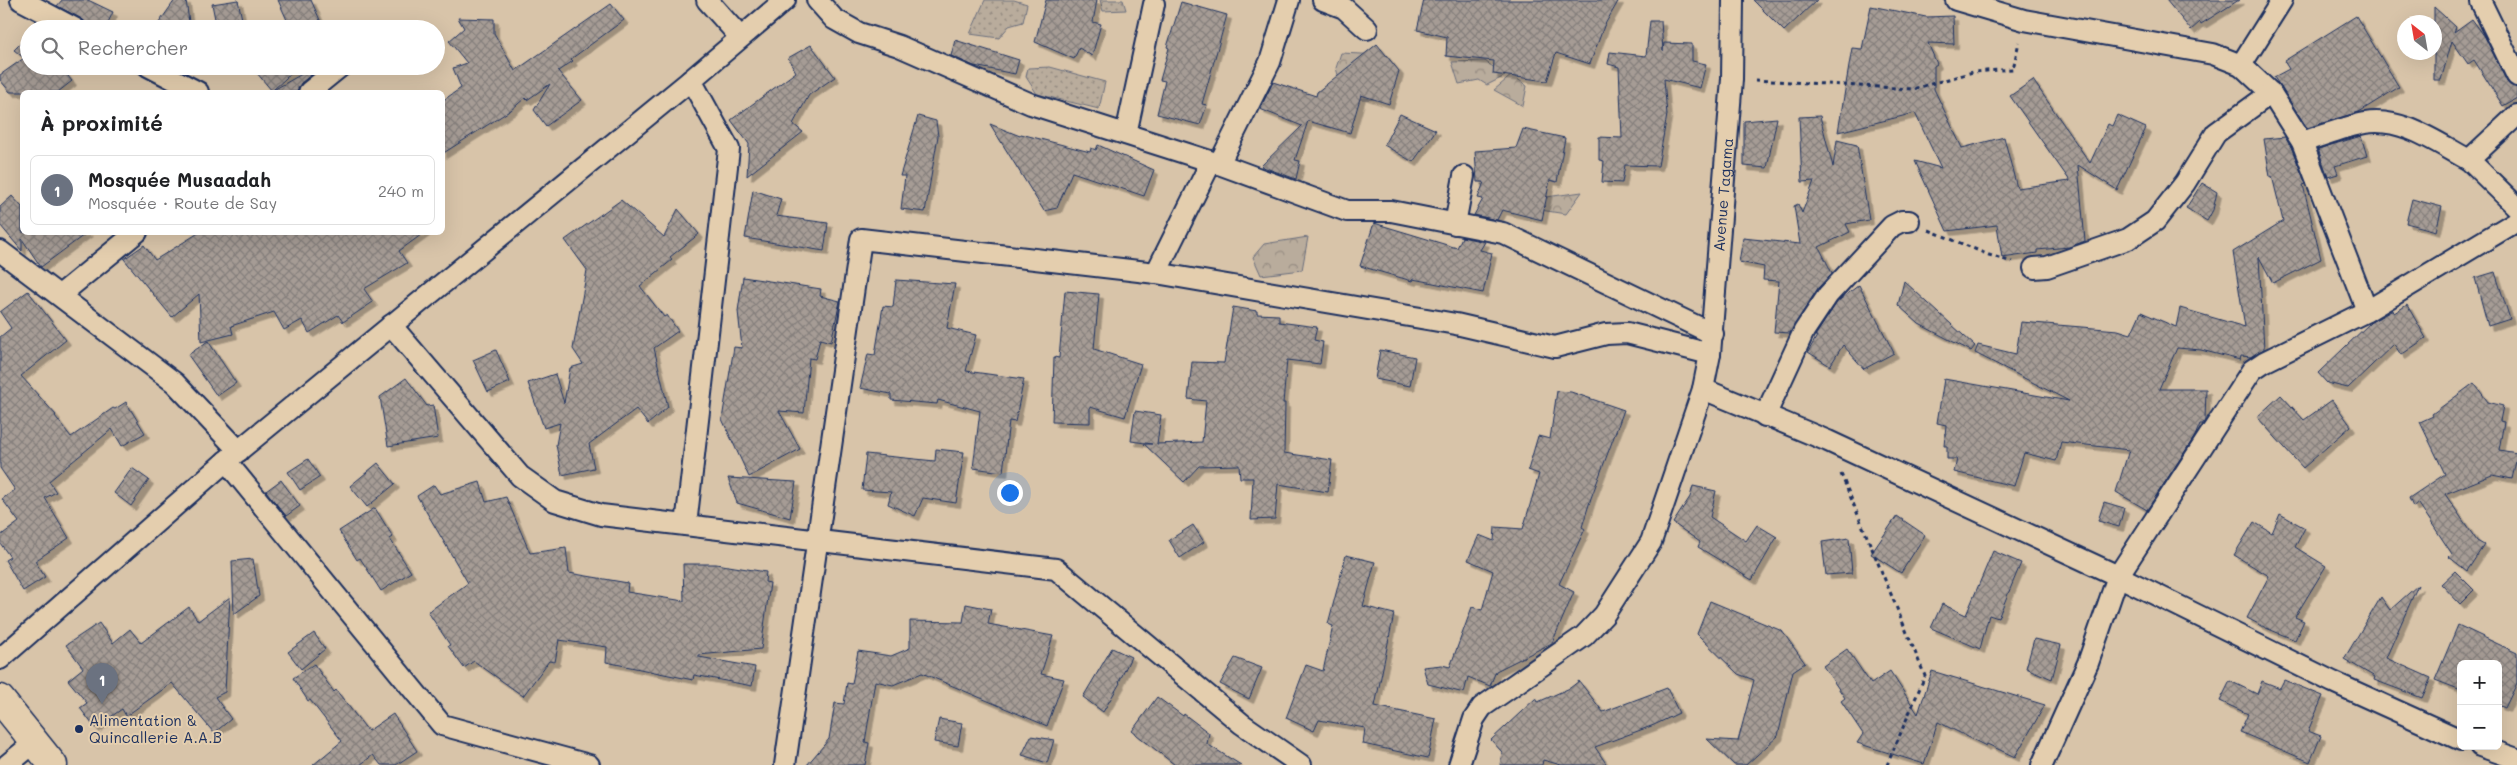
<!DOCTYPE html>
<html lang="fr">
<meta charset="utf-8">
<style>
:root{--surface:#fff;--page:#f2f2f2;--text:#202124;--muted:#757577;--line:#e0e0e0;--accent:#1b2f5e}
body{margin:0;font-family:Mali,sans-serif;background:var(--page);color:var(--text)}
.controls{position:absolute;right:15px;bottom:15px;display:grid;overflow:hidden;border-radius:8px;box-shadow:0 5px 20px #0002}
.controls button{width:45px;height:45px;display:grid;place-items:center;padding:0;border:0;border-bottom:1px solid var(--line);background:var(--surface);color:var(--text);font:25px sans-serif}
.compass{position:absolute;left:2397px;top:15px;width:45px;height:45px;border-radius:50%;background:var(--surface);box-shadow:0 5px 20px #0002;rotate:329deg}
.you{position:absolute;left:1009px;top:492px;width:18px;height:18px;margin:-12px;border:4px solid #fff;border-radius:50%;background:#1a73e8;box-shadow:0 0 0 8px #1a73e833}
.badge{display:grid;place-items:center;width:32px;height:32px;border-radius:50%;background:var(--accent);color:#fff;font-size:16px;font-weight:700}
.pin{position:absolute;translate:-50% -41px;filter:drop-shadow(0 1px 2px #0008)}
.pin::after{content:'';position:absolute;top:26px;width:18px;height:15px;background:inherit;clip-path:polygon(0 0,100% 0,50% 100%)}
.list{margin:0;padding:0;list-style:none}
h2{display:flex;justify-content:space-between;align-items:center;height:65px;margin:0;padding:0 20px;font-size:21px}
h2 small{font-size:16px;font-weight:400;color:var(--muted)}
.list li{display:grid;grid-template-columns:32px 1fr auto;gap:15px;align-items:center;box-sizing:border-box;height:70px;margin:0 10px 10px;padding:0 10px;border:1px solid var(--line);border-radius:8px}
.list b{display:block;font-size:19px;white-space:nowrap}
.list p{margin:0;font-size:16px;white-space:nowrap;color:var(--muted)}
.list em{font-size:16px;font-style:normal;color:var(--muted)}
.icon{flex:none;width:28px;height:28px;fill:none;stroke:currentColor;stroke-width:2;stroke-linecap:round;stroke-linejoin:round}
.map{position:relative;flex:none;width:2517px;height:765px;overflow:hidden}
.search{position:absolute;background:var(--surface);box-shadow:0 5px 20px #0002;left:20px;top:20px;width:425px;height:55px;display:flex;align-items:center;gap:12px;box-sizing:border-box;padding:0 18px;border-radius:28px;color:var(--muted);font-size:19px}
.panel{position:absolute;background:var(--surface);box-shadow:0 5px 20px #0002;left:20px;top:90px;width:425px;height:145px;border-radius:8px}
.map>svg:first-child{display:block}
.grass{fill:url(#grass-dots);stroke:#6a6e7d}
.forest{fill:url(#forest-crowns);stroke:#6a6e7d}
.building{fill:url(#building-cross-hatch);stroke:#1b2f5e;filter:url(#shadow)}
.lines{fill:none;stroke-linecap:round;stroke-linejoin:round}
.minor-casing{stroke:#1b2f5e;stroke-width:24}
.secondary-casing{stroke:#1b2f5e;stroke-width:31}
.path{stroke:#1b2f5e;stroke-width:3;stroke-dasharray:4 4;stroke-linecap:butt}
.minor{stroke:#e4ceae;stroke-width:20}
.secondary{stroke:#e4ceae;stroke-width:28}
.poi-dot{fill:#1b2f5e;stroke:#e4ceae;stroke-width:2}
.labels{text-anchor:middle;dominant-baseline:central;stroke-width:4;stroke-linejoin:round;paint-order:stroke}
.street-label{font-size:15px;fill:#1b2f5e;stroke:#e4ceae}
.poi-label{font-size:15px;fill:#1b2f5e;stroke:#e4ceae;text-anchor:start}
</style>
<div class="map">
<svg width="2517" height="765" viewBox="0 0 2517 765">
<defs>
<pattern id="grass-dots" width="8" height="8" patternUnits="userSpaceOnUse" patternTransform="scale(1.25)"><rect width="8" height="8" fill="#b9ac9c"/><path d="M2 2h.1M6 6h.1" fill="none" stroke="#968c82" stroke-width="1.8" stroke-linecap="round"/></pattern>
<pattern id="forest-crowns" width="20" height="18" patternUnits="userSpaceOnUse" patternTransform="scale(1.25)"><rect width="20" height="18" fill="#b9ac9c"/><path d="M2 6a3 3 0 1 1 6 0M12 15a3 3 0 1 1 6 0" fill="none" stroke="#968c82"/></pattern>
<pattern id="building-cross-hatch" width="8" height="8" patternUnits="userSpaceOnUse" patternTransform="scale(1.25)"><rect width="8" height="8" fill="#a69c95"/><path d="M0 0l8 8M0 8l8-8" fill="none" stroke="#86807d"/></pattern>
<filter id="shadow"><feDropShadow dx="4.5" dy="4.5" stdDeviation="0" flood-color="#0004"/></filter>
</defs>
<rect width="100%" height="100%" fill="#d8c4a9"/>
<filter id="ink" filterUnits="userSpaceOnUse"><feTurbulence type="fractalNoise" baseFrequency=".02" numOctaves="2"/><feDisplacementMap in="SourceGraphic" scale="10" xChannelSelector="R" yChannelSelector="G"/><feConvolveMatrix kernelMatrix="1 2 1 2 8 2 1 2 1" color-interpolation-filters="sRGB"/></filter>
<g filter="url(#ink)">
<g class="grass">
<polygon points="985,0 1014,0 1027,4 1023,22 1009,26 999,38 970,34"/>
<polygon points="1100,0 1123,0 1126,10 1103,11"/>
<polygon points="1050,67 1105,82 1099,109 1037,94 1026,77 1028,68"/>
</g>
<g class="forest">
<polygon points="1341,53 1382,55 1374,99 1345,99 1336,68"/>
<polygon points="1485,61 1505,76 1487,85 1479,80 1459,84 1452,62"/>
<polygon points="1512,75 1527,86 1523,106 1494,90"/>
<polygon points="1582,192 1566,214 1534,209 1539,198"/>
<polygon points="1308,237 1302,270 1261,275 1253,257 1264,244"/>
</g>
<g class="building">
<polygon points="62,0 88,0 113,12 105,29 88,29 82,19 57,6"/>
<polygon points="175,0 186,0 189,22 156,27"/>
<polygon points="238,0 244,29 217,29 212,4"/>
<polygon points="278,0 311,0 324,29 291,29"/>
<polygon points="1046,0 1097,0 1093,22 1101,24 1092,56 1079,48 1074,59 1035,42"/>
<polygon points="1424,0 1619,0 1604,26 1590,64 1556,53 1547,81 1493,74 1494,61 1446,56 1447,37 1417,30"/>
<polygon points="1753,0 1817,0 1784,31"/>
<polygon points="2166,0 2239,0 2201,24 2200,22 2191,30"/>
<polygon points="1181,2 1227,15 1202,104 1207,105 1200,125 1157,114 1165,81 1160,80 1169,48 1167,47"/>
<polygon points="611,4 624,20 571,59 573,61 558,71 582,100 546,126 534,110 550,84 527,100 525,98 511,110 442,154 442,101 461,88 453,68 467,63 449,41 464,28 458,18 494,19 494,33 515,71"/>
<polygon points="1871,6 1926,17 1953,16 1954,44 1928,43 1937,64 1934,66 1934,89 1962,148 2004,137 2017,188 2070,181 2010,96 2033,80 2090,163 2108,124 2112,126 2117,115 2146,128 2117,190 2078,165 2085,241 2069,247 2037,250 2037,253 2002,258 1997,225 1947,231 1915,161 1941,168 1915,113 1838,132 1852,48 1862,49"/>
<polygon points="2434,7 2456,27 2454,32 2472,19 2485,37 2507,82 2517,88 2517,98 2503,106 2474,60 2468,64 2452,41 2441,80 2434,80"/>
<polygon points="2356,16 2399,87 2359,112 2307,128 2274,77 2289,69 2284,61"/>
<polygon points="1650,21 1661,21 1663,51 1664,43 1692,44 1692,61 1706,64 1700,88 1664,79 1667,115 1658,166 1625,165 1622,183 1602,182 1604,161 1599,160 1599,137 1622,138 1619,67 1608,64 1610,52 1646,56"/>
<polygon points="29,35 29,66 60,66 72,81 58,92 10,92 0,80 0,75 24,58 14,50"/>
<polygon points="955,40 1019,60 1015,74 974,66 951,56"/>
<polygon points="1377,44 1399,71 1389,104 1361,95 1350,133 1308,121 1295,160 1300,161 1296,179 1263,167 1261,166 1302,126 1260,109 1273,82 1316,96 1317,92"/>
<polygon points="811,45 835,77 809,95 793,124 803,132 747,176 749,144 731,120 796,72 788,58"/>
<polygon points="251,66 299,66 272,91"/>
<polygon points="316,66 322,66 301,83 297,92 270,92"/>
<polygon points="1400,114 1436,130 1413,162 1384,145"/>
<polygon points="918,116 936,121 938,136 925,212 901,209 905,176 900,176"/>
<polygon points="1820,116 1833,167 1837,140 1857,145 1869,220 1846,224 1850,232 1819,247 1832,273 1818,288 1790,333 1774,332 1779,281 1763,280 1764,267 1739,262 1743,238 1800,244 1794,206 1798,204 1802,213 1814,181 1802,182 1799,117"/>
<polygon points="1777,118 1767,168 1744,166 1744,121"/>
<polygon points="990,124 1020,136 1021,134 1090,152 1091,148 1096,150 1098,145 1154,170 1144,196 1072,172 1057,208 1044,211"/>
<polygon points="1523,129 1565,138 1557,182 1550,180 1542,220 1502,210 1497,220 1474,215 1483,199 1478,198 1484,182 1477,182 1475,151 1516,148"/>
<polygon points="2361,136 2367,156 2335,166 2338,174 2328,177 2318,149"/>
<polygon points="2285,137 2291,147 2306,184 2303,185 2321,259 2273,283 2259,257 2264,349 2251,357 2241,356 2240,360 2201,350 2177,348 2159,389 2206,389 2205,420 2203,424 2200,424 2195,436 2147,510 2116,492 2129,450 2061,442 2056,461 2024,453 2014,486 1954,472 1957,459 1947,459 1947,446 1944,446 1946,425 1937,423 1944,379 2069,401 1975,353 1978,345 2016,354 2021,322 2118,330 2131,334 2141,312 2176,327 2180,308 2245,327 2233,252 2283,221 2272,176 2270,177 2264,139"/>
<polygon points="2202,183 2217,192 2213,210 2207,221 2186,208"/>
<polygon points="753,190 781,199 776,216 828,223 824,251 745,238"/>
<polygon points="12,196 22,207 22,232 88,232 41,267 22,239 22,251 0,225 0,207"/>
<polygon points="2412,199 2442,207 2436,231 2406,223"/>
<polygon points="621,200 664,237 678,209 699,234 670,257 672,260 640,286 664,317 667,315 678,331 654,348 668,407 648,424 636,409 589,444 594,468 562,475 556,445 560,423 544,428 528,383 555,374 564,403 570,368 583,364 573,349 587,270 565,240"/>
<polygon points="1374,223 1457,248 1462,237 1485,242 1480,250 1492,253 1483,293 1413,279 1412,281 1360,266"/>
<polygon points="200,232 425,232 399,251 407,263 364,289 373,302 343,322 338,315 309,333 302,320 284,330 274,312 231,326 233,334 201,342 199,294 172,317 124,259 144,245 155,260"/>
<polygon points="2495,272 2510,319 2488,326 2475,278"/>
<polygon points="743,277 821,289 820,296 840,301 831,342 820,339 815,359 809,358 804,413 779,411 800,449 749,477 722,419 734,347 742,348 738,311"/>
<polygon points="896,280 955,284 947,328 976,335 966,371 1024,379 1015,422 1009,421 1003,472 973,468 980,411 938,400 937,404 891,400 891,394 860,388 868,354 875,355 883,306 893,307"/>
<polygon points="1904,281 1975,346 1971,351 1919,324 1898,305"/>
<polygon points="1859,285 1894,353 1864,369 1843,345 1830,366 1808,352 1817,336 1815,336 1837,302"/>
<polygon points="28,291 66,340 21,376 56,415 55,416 71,437 113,408 115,409 126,402 145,433 122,446 112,429 49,481 56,492 45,498 69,538 35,561 45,577 23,591 5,560 10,557 0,543 0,536 19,522 2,499 15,490 0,468 0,337 11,328 0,312"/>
<polygon points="1065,291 1099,294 1094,349 1141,364 1125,417 1090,407 1090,423 1052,422 1054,357 1059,358"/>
<polygon points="2407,305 2426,338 2401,355 2394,344 2348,388 2327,383 2318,373 2371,322 2393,310 2394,313"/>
<polygon points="1233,307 1257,311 1257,314 1279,315 1279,322 1317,327 1314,340 1323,342 1320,364 1287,360 1283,403 1285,403 1284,453 1332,460 1328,492 1278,484 1275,519 1251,520 1253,478 1240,478 1239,465 1199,466 1184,482 1144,444 1152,444 1131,441 1135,411 1161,415 1157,444 1202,442 1206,401 1188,399 1192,362 1224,363"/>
<polygon points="208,341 236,383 217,396 188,355"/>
<polygon points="496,350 510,382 488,392 473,360"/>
<polygon points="1380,350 1415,357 1410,386 1375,379"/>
<polygon points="406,378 427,406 433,405 438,438 388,446 380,397"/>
<polygon points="2474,383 2488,402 2503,406 2500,421 2504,422 2499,450 2517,453 2517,457 2512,479 2492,475 2445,494 2477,541 2484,545 2467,571 2449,557 2452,554 2419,504 2413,507 2409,498 2445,474 2420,422 2433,416 2432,414"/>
<polygon points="1557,391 1571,392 1624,410 1591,498 1582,527 1585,529 1559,584 1574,592 1552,643 1496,671 1490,686 1468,677 1464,693 1428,684 1423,667 1442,665 1450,667 1472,607 1482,610 1493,571 1468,560 1479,535 1494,541 1495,527 1523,529 1539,474 1528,470 1538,436 1550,439"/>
<polygon points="2281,395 2304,420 2332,400 2351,426 2303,468 2257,417"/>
<polygon points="936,449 964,452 956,503 923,498 915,516 888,504 891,492 862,490 866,454 935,461"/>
<polygon points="308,459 320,477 300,490 288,472"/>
<polygon points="378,463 395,484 367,507 350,486"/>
<polygon points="132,468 149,480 131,506 114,493"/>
<polygon points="728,478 796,482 790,518 737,503"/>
<polygon points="281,480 300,506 286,516 266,491"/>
<polygon points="480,482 486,502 506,497 530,553 566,548 569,573 628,583 627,592 684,601 683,564 716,564 766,572 765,582 770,583 761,649 699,655 699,657 755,667 752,686 694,675 693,680 606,662 607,647 559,640 555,662 549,661 523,696 474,661 464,668 448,646 450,645 428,612 468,583 417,496 434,485 440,494"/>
<polygon points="1693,486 1716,491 1710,517 1746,541 1757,525 1777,537 1752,580 1698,547 1700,542 1673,523 1690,497"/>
<polygon points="2104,502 2124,508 2119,527 2098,521"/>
<polygon points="375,508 393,537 390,539 411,572 381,591 360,558 357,560 339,531"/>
<polygon points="2280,514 2305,528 2295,547 2326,566 2295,617 2304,621 2295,640 2266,628 2247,618 2269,576 2234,555 2254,522 2272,533"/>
<polygon points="1897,516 1925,535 1901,573 1871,554"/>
<polygon points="1193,525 1204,542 1180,558 1169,540"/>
<polygon points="1849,538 1852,573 1826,575 1822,542"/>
<polygon points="1993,551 2021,563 1998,618 1989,615 1980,649 1931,628 1942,604 1966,615"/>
<polygon points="1346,555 1375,562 1363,606 1394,614 1375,706 1436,719 1428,758 1363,744 1365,728 1319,720 1314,731 1286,718 1306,665 1323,671 1333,626 1328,624"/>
<polygon points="253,559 259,596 234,614 232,561"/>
<polygon points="2455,571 2474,590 2460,604 2441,584"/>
<polygon points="2418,585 2386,658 2431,678 2422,698 2374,680 2375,677 2344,659 2381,597 2390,610"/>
<polygon points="230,597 225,692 215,697 231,719 214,733 172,683 126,716 122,709 95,728 80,708 87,703 68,680 83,668 66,645 99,623 113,643 130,629 141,643 189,607 198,621"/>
<polygon points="1710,601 1782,631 1805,663 1793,671 1778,736 1746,765 1734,765 1707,739 1738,741 1754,680 1738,674 1697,634"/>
<polygon points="966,604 991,609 988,624 1053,636 1041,674 1064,679 1047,726 922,673 893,685 875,681 865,742 869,743 865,765 807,765 829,739 835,703 844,704 847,683 852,684 858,651 891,656 910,648 910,621 963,622"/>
<polygon points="2458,625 2517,653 2517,683 2505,708 2498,705 2498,664 2461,664 2461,690 2435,680"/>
<polygon points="314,633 325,649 301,669 288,652"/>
<polygon points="2034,639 2061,645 2052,679 2026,668"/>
<polygon points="1112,648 1131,657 1119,682 1120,683 1103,712 1083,697"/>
<polygon points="1847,649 1871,684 1890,671 1918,714 1932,671 2045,705 2015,757 1987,744 1986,746 1938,722 1924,764 1857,743 1863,734 1841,701 1845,698 1823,666"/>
<polygon points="1235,658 1262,668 1249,699 1220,684"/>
<polygon points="314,664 334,692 336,690 368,731 393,714 417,751 396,765 381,765 373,755 360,765 313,765 342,741 310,700 308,701 293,678"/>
<polygon points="2284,680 2323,696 2308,731 2321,736 2310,762 2240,732 2248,714 2220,701 2230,681 2257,694 2262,681 2280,688"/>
<polygon points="1579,681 1603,712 1667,688 1679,713 1654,725 1595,747 1607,765 1561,765 1543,760 1542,765 1500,765 1502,752 1491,740 1536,698 1538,702 1570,688"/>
<polygon points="1157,697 1183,716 1184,714 1209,733 1207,744 1241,765 1175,765 1132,731"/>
<polygon points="939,719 962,723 958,746 934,742"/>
<polygon points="1031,736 1054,740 1047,763 1022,755"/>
</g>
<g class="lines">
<g class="minor-casing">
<g id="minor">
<polyline points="21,0 76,29"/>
<polyline points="707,0 740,37"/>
<polyline points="817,0 834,19 859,33 899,46 1031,104 1219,164 1347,211 1391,211 1503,233 1713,334"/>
<polyline points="1323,0 1344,8 1367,29"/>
<polyline points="1956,0 2024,20 2213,54 2241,65 2271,93 2302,142 2367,311"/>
<polyline points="2481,2 2517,76"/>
<polyline points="2241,65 2282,0"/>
<polyline points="148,66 198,92"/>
<polyline points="309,92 341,66"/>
<polyline points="2517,115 2469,160 2517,207"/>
<polyline points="1126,134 1154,4"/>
<path d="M 2302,142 C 2322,136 2344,127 2365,123 C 2401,116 2439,144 2469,160"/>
<polyline points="1219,164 1270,62 1289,0"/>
<polyline points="1455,224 1464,176"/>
<polyline points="0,251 175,383 239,451"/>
<polyline points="2034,268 2047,267 2128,239 2155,221 2185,183 2216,133 2271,93"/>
<polyline points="1156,273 1211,162"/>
<polyline points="60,295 137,232"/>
<polyline points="391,325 520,476 555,501 601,515 1056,569 1242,724 1301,765"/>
<polyline points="1703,389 1828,441 2118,576 2333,682 2461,740"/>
<polyline points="1765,416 1804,331 1828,295 1892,226 1902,221 1909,221"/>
<polyline points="226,461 442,725 589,765"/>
<polyline points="686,525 729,149 691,80"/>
<polyline points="0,659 226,461 691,80 785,0"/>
<polyline points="2480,746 2517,759"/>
<polyline points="7,765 35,742"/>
<polyline points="785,765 861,239 1156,273 1456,324 1555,347 1606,334 1627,333 1710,354"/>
<path id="s1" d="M 1459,765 L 1474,719 L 1482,707 L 1584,636 L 1604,615 L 1651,542 L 1703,389 L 1710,354 L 1732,79 L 1733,0"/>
<polyline points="2042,765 2088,663 2118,576 2252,370 2264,362 2367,311 2517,221"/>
</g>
</g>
<g class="secondary-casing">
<polyline id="secondary" points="0,699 53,765"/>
</g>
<g class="path">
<polyline points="1755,80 1913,89 1973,72 2013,69 2019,42"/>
<polyline points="1929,230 1989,255 2012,262"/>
<polyline points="1841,474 1925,676 1887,765"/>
</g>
<use href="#minor" class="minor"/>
<use href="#secondary" class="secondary"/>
</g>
</g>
<circle class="poi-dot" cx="79" cy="729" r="5"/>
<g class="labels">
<g class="street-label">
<text stroke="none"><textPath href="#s1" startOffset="660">Avenue Tagama</textPath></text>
</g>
<g class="poi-label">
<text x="89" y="720">Alimentation &amp;<tspan x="89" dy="17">Quincallerie A.A.B</tspan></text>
</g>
</g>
</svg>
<div class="controls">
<button>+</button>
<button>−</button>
</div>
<svg class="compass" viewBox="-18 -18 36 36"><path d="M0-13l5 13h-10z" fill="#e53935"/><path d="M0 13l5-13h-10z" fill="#757577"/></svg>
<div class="you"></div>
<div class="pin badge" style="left:102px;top:704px;background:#6b7280">1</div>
<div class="search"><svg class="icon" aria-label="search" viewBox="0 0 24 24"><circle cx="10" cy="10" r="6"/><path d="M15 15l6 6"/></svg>Rechercher</div>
<section class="panel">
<h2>À proximité<small></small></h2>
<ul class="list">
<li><span class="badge" style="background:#6b7280">1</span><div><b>Mosquée Musaadah</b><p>Mosquée · Route de Say</p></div><em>240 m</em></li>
</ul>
</section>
</div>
